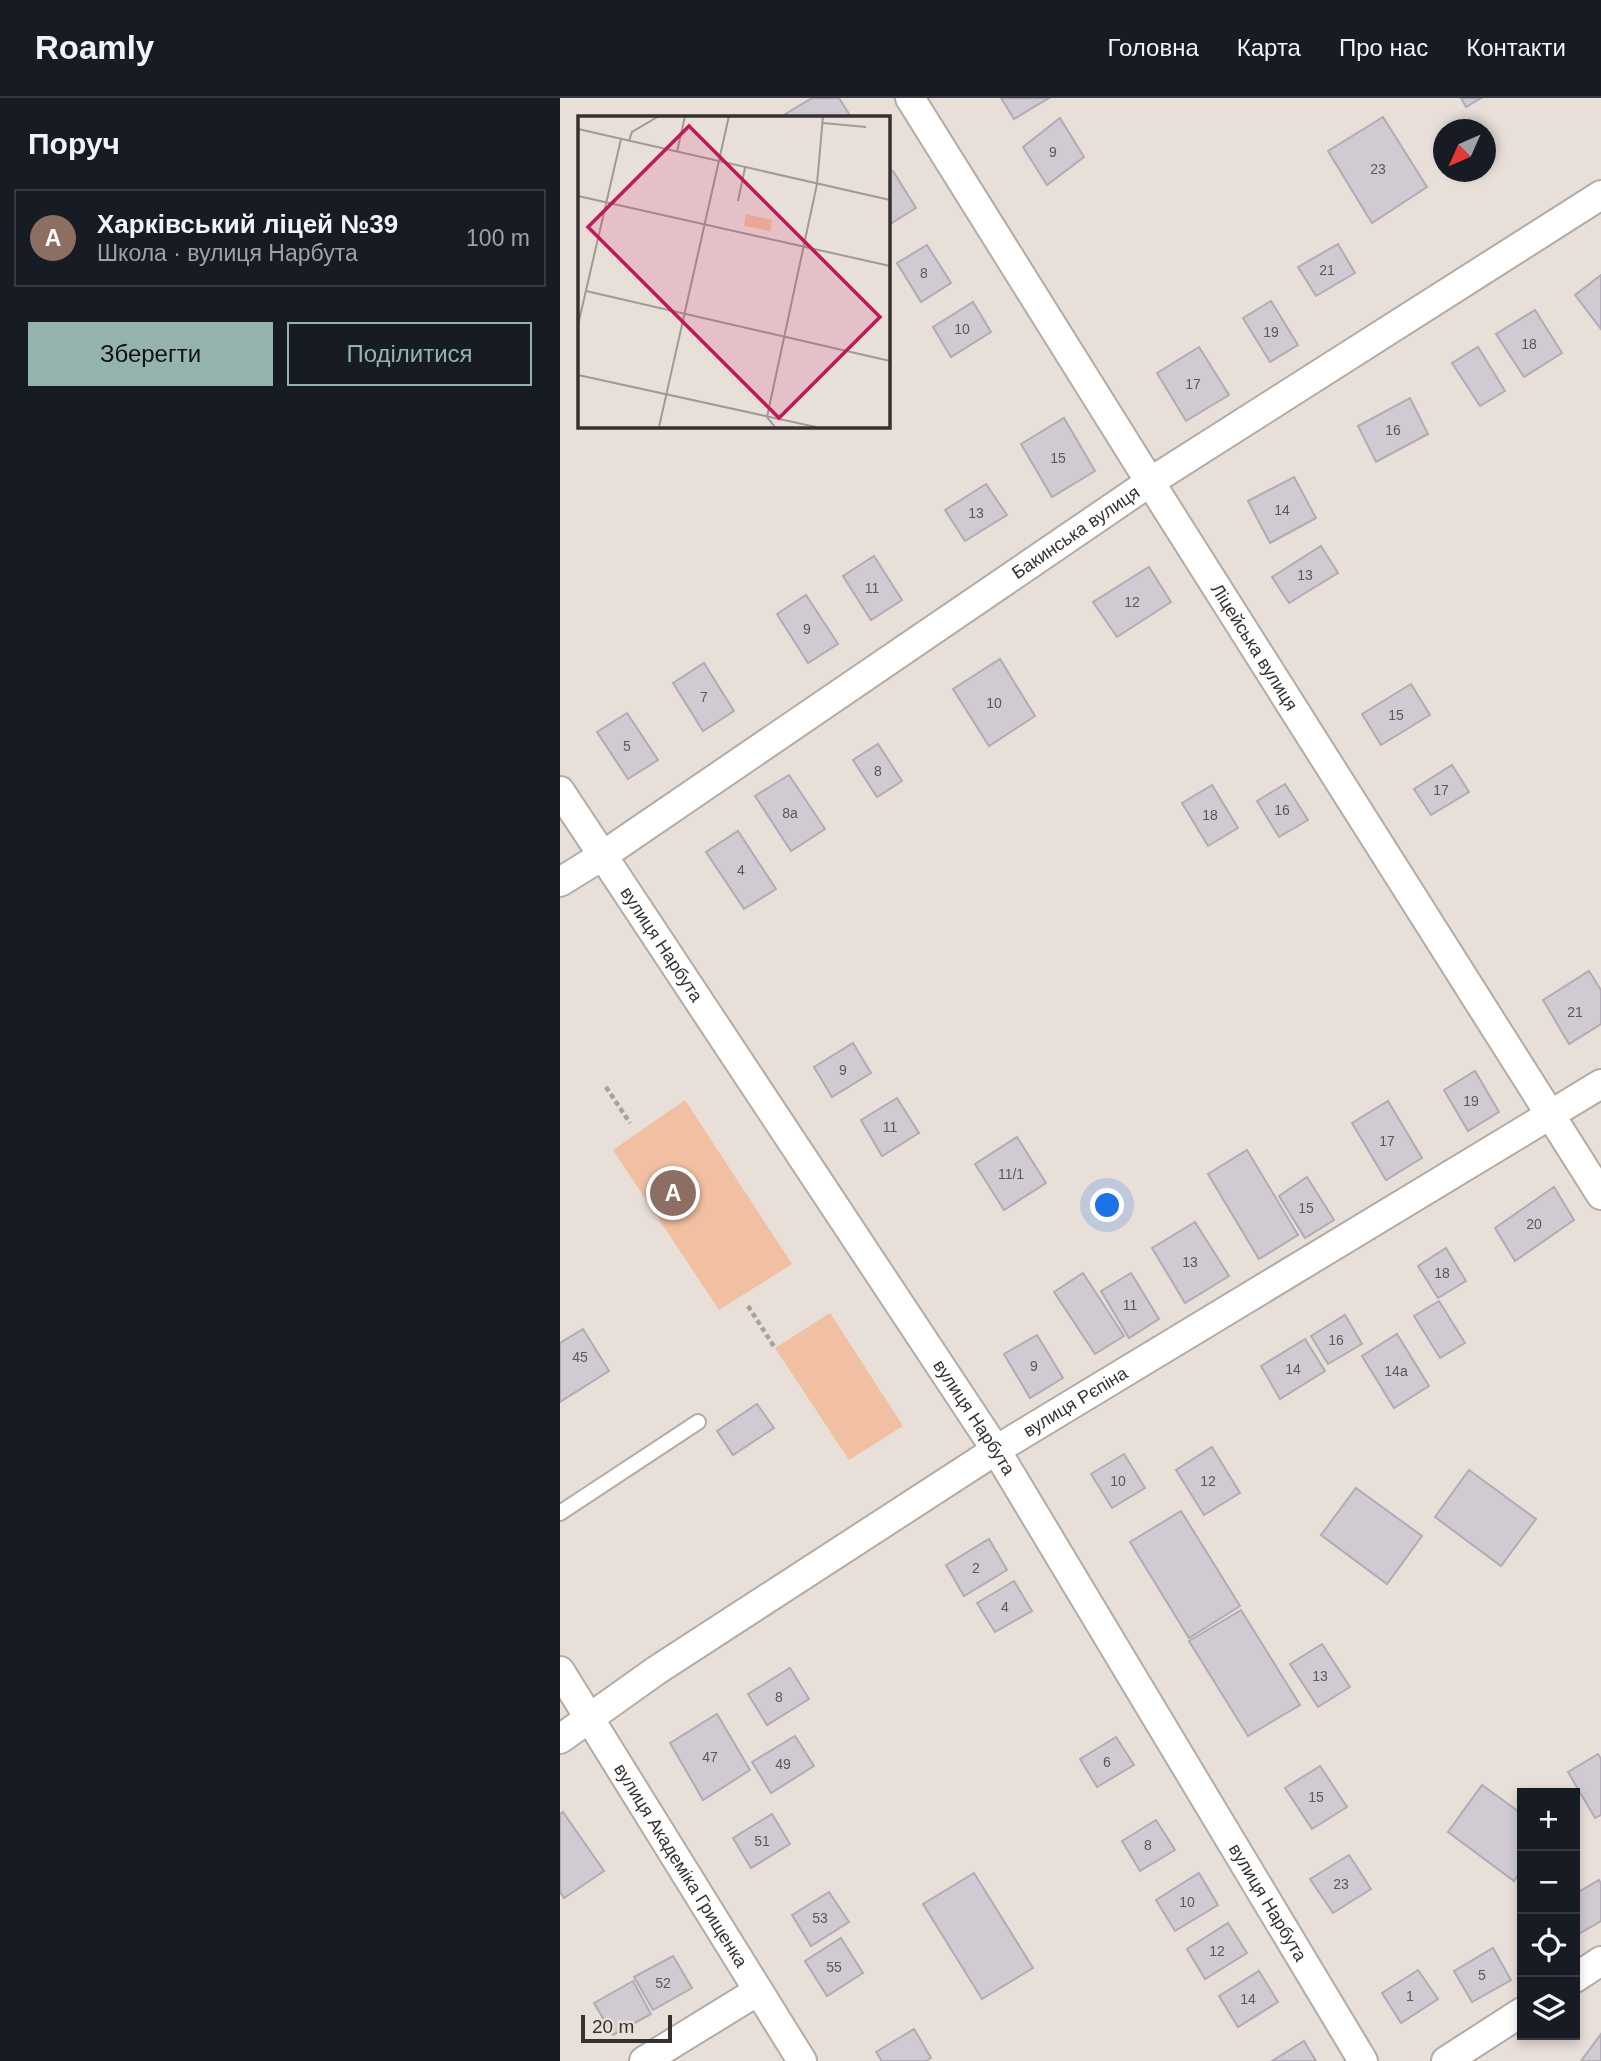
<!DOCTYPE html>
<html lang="uk">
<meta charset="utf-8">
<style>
:root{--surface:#171b24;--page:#20242c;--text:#f1f3f6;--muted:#9ea1a6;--line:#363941;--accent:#95b3ad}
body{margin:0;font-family:Arial,sans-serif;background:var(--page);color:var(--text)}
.controls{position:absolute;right:21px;bottom:21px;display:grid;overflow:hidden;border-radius:0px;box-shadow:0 4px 10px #0003}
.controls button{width:63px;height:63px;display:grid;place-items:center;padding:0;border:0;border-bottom:2px solid var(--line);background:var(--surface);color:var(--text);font:35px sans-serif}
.compass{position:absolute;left:873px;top:21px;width:63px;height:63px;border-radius:50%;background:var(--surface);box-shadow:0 4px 10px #0003;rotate:225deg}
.scale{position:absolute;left:21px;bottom:18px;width:91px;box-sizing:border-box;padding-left:7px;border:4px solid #35312f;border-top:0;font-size:19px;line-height:24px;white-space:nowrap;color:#35312f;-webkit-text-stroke:5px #e9dfd9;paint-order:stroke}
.you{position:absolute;left:548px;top:1108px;width:24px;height:24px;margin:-18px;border:5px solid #fff;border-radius:50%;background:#1a73e8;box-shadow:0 0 0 10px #1a73e833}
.badge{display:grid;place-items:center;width:46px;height:46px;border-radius:50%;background:var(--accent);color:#fff;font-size:23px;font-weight:700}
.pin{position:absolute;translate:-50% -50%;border:4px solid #fff;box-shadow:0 2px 7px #0006}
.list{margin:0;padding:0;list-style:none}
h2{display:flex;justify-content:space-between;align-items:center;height:91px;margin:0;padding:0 28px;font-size:30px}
h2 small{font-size:23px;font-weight:400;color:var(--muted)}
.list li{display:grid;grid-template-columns:46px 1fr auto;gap:21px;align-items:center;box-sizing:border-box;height:98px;margin:0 14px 14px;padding:0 14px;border:2px solid var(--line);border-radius:0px}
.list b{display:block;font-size:26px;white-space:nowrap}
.list p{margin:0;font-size:23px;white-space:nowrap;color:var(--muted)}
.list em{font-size:23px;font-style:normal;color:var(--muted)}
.actions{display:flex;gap:14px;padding:21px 28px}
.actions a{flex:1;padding:16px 0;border:2px solid var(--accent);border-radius:0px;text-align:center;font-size:24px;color:var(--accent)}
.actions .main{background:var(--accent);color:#111}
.icon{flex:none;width:38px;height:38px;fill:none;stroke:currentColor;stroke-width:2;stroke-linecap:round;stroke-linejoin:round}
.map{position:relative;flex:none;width:1041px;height:1963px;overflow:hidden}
header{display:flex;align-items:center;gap:42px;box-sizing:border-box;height:98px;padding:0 35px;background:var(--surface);border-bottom:2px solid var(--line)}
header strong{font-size:33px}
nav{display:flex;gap:38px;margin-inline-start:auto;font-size:24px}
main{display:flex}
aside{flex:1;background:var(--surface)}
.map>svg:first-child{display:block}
.green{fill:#f1c0a2}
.building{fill:#d0cad3;stroke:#b0abb4;stroke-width:2}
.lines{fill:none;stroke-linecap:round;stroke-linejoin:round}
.lane-casing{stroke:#b4aba5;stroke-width:18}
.street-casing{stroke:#b4aba5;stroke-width:32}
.path{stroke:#a8a09b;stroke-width:4.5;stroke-dasharray:5 3.5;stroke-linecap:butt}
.lane{stroke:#fff;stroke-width:14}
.street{stroke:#fff;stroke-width:28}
.labels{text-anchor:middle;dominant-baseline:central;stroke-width:5;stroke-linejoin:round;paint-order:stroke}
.number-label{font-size:14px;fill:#5c5758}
.street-label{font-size:18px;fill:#35312f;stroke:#e9dfd9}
.inset-road{fill:none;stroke:#a19995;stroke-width:2}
.view{fill:#c2185b;fill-opacity:0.15;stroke:#c2185b;stroke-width:3.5}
.inset-edge{fill:none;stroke:#35312f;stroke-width:3.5}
</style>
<header>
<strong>Roamly</strong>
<nav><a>Головна</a><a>Карта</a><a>Про нас</a><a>Контакти</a></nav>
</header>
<main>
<aside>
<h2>Поруч<small></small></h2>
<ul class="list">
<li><span class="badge" style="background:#8d6e63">A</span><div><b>Харківський ліцей №39</b><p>Школа · вулиця Нарбута</p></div><em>100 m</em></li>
</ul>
<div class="actions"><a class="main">Зберегти</a><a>Поділитися</a></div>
</aside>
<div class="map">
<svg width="1041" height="1963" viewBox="0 0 1041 1963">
<rect width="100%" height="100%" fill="#e9dfd9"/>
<g class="green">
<polygon points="125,1002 232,1166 159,1212 53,1052"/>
<polygon points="270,1215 343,1328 289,1362 215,1250"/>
</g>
<g class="building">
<polygon points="252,0 279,0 291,19 225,19 224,17"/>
<polygon points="441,0 489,0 454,21"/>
<polygon points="901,0 921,0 906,9"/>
<polygon points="823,19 867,89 812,125 768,53"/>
<polygon points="500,20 524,59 487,87 463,49"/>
<polygon points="333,73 356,110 327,128 327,76"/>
<polygon points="778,146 795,175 756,198 738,169"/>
<polygon points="367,147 391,185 361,204 337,165"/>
<polygon points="1041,177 1041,231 1015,197"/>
<polygon points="711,203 738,247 710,264 683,220"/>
<polygon points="413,204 431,234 391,259 373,229"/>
<polygon points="975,212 1002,255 964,279 936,236"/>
<polygon points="639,249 669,297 626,323 597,275"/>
<polygon points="918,249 945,293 920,308 892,265"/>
<polygon points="850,300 868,336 816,364 798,328"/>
<polygon points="504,320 535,373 492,399 461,346"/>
<polygon points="734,379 756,420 710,445 688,403"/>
<polygon points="426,386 447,417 405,443 385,412"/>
<polygon points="761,448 778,475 729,505 712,479"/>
<polygon points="314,458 342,502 311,522 283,478"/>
<polygon points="589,469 611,504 557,539 533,504"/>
<polygon points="246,497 278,546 248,565 217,516"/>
<polygon points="440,561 475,618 429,648 393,591"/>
<polygon points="144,565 174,613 143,633 113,585"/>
<polygon points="851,586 870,617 821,647 802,616"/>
<polygon points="67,615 98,662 68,681 37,634"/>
<polygon points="318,646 342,683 317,699 293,662"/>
<polygon points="892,667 909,694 871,717 854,691"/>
<polygon points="229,677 265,731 231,753 195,698"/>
<polygon points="725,686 748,722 719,739 697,703"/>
<polygon points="652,687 678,730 648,748 622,705"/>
<polygon points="178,733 216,791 184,811 146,754"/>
<polygon points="1029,873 1041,892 1041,926 1009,946 983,902"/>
<polygon points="293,945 311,975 272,999 254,969"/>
<polygon points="915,973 939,1014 908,1033 884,992"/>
<polygon points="337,1000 359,1035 322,1058 301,1022"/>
<polygon points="828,1003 862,1060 826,1082 792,1025"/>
<polygon points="457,1039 486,1085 444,1112 415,1066"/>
<polygon points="687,1052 738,1137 699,1161 648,1076"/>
<polygon points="747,1079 774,1122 745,1140 719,1098"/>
<polygon points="994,1089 1014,1122 955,1163 935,1130"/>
<polygon points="635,1124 669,1178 625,1205 592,1150"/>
<polygon points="886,1150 906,1183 878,1200 858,1168"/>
<polygon points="523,1175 564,1238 535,1256 494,1194"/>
<polygon points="571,1175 599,1221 569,1240 541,1193"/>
<polygon points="879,1203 905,1245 880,1260 854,1218"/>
<polygon points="785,1217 802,1246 768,1266 751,1238"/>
<polygon points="23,1231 49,1273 0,1304 0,1245"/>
<polygon points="837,1236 869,1288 834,1310 802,1258"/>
<polygon points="477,1237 503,1280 470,1300 444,1256"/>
<polygon points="745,1241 765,1273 720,1301 701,1268"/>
<polygon points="197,1306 214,1330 173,1357 157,1333"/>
<polygon points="652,1349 680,1395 644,1417 616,1372"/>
<polygon points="564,1356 585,1390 552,1410 531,1376"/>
<polygon points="909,1372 976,1421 941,1468 875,1419"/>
<polygon points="796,1390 862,1438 827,1486 761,1437"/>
<polygon points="621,1413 680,1508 629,1540 570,1444"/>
<polygon points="429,1441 447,1472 404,1498 386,1467"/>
<polygon points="454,1483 472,1513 435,1534 417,1505"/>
<polygon points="681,1512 740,1607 688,1638 629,1543"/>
<polygon points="762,1546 790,1589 758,1609 730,1566"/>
<polygon points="230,1570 249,1601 207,1627 188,1596"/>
<polygon points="157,1616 190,1672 143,1702 110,1645"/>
<polygon points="235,1638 254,1668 211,1695 192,1664"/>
<polygon points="556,1639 574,1667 537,1689 520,1661"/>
<polygon points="1038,1656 1041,1661 1041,1717 1035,1720 1008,1674"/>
<polygon points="760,1668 787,1709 752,1731 725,1690"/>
<polygon points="922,1687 962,1716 962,1771 954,1783 888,1734"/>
<polygon points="3,1714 44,1773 4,1800 0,1794 0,1716"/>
<polygon points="212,1716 230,1746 191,1770 173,1740"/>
<polygon points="596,1722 615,1752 580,1773 562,1743"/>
<polygon points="789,1757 811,1791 773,1815 750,1781"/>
<polygon points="414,1775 473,1870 422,1901 363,1806"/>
<polygon points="639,1775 658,1807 615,1833 596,1802"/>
<polygon points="1039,1782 1041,1786 1041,1823 1015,1838 1015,1796"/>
<polygon points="269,1794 289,1824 251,1848 232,1817"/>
<polygon points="668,1825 687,1855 645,1881 627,1851"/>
<polygon points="281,1840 303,1875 267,1898 245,1863"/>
<polygon points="933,1850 951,1882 912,1904 894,1873"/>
<polygon points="113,1858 132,1890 93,1912 74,1879"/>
<polygon points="858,1872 878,1901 841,1925 822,1895"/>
<polygon points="699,1873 718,1904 678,1929 659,1898"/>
<polygon points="73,1883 91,1916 53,1937 34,1905"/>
<polygon points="354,1931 371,1960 366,1963 322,1963 316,1954"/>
<polygon points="1041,1936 1041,1963 1021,1963"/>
<polygon points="744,1943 756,1963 712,1963"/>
</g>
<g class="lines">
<g class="lane-casing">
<polyline id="lane" points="0,1415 138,1324"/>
</g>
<g class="street-casing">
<g id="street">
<path id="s1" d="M 350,0 L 590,384 L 1041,1097"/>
<path id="s2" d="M 0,693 L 436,1352 L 803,1963"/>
<path id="s3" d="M 0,784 L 42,758 L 590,384 L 1041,97"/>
<path id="s4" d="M 0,1573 L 242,1963"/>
<path id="s5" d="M 0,1641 L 97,1572 L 436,1352 L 1041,986"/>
<polyline points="1015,1880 1041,1863"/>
<polyline points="84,1963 198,1893"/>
<polyline points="886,1963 962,1914"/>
</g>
</g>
<g class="path">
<polyline points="46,989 70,1025"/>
<polyline points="188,1208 215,1250"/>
</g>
<use href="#lane" class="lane"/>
<use href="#street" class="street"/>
</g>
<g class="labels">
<g class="number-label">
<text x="493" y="54">9</text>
<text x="818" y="71">23</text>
<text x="767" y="172">21</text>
<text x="364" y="175">8</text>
<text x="402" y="231">10</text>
<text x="711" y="234">19</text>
<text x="969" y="246">18</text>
<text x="633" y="286">17</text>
<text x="833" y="332">16</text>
<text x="498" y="360">15</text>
<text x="722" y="412">14</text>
<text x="416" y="415">13</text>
<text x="745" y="477">13</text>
<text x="312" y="490">11</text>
<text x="572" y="504">12</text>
<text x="247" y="531">9</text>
<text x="144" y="599">7</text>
<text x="434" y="605">10</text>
<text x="836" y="617">15</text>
<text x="67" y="648">5</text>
<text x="318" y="673">8</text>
<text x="881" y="692">17</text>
<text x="722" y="712">16</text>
<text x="230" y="715">8а</text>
<text x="650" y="717">18</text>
<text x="181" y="772">4</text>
<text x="1015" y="914">21</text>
<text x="283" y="972">9</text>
<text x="911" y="1003">19</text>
<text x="330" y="1029">11</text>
<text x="827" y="1043">17</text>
<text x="451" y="1076">11/1</text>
<text x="746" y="1110">15</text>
<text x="974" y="1126">20</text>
<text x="630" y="1164">13</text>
<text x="882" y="1175">18</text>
<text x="570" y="1207">11</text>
<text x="776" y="1242">16</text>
<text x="20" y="1259">45</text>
<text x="474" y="1268">9</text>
<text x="733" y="1271">14</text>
<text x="836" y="1273">14а</text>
<text x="558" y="1383">10</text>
<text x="648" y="1383">12</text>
<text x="416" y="1470">2</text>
<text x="445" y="1509">4</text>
<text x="760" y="1578">13</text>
<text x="219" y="1599">8</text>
<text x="150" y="1659">47</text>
<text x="547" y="1664">6</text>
<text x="223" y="1666">49</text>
<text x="756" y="1699">15</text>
<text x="202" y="1743">51</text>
<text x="588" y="1747">8</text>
<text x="781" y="1786">23</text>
<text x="627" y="1804">10</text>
<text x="260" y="1820">53</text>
<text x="657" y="1853">12</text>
<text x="274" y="1869">55</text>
<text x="922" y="1877">5</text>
<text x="103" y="1885">52</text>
<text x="850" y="1898">1</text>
<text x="688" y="1901">14</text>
</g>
<g class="street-label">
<text stroke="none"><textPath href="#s3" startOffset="623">Бакинська вулиця</textPath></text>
<text stroke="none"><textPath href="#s1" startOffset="648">Ліцейська вулиця</textPath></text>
<text stroke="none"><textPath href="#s2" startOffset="184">вулиця Нарбута</textPath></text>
<text stroke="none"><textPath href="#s5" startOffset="616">вулиця Рєпіна</textPath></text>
<text stroke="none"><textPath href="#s2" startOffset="751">вулиця Нарбута</textPath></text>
<text stroke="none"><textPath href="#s4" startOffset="229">вулиця Академіка Грищенка</textPath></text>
<text stroke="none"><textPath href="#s2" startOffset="1318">вулиця Нарбута</textPath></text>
</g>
</g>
<g transform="translate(18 18)">
<rect width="312" height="312" fill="#e9dfd9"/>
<path d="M 168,98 L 194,104 L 192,115 L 166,110 Z" fill="#f1c0a2"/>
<path class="inset-road" d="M 245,7 L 288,11M 0,13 L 312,84M 51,25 L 54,16 L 81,0M 99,36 L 107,0M 0,80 L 312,150M 160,85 L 167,52M 8,175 L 312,245M 0,209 L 43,23M 0,259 L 238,311M 81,311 L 151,0M 197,311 L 189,301 L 239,68 L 245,0"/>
<path class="view" d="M 111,10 L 302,201 L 201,302 L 10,111 Z"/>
<rect width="312" height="312" class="inset-edge"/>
</g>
</svg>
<div class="controls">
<button>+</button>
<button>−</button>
<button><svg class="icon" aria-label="locate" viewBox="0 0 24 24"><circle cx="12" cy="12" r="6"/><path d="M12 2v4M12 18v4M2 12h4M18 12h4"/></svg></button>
<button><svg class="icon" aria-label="layers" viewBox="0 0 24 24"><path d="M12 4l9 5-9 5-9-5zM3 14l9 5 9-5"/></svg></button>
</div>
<svg class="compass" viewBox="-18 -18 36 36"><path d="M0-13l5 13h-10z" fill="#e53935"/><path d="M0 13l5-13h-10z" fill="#9ea1a6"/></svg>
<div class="scale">20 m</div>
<div class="you"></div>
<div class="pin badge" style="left:113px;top:1095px;background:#8d6e63">A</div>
</div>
</main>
